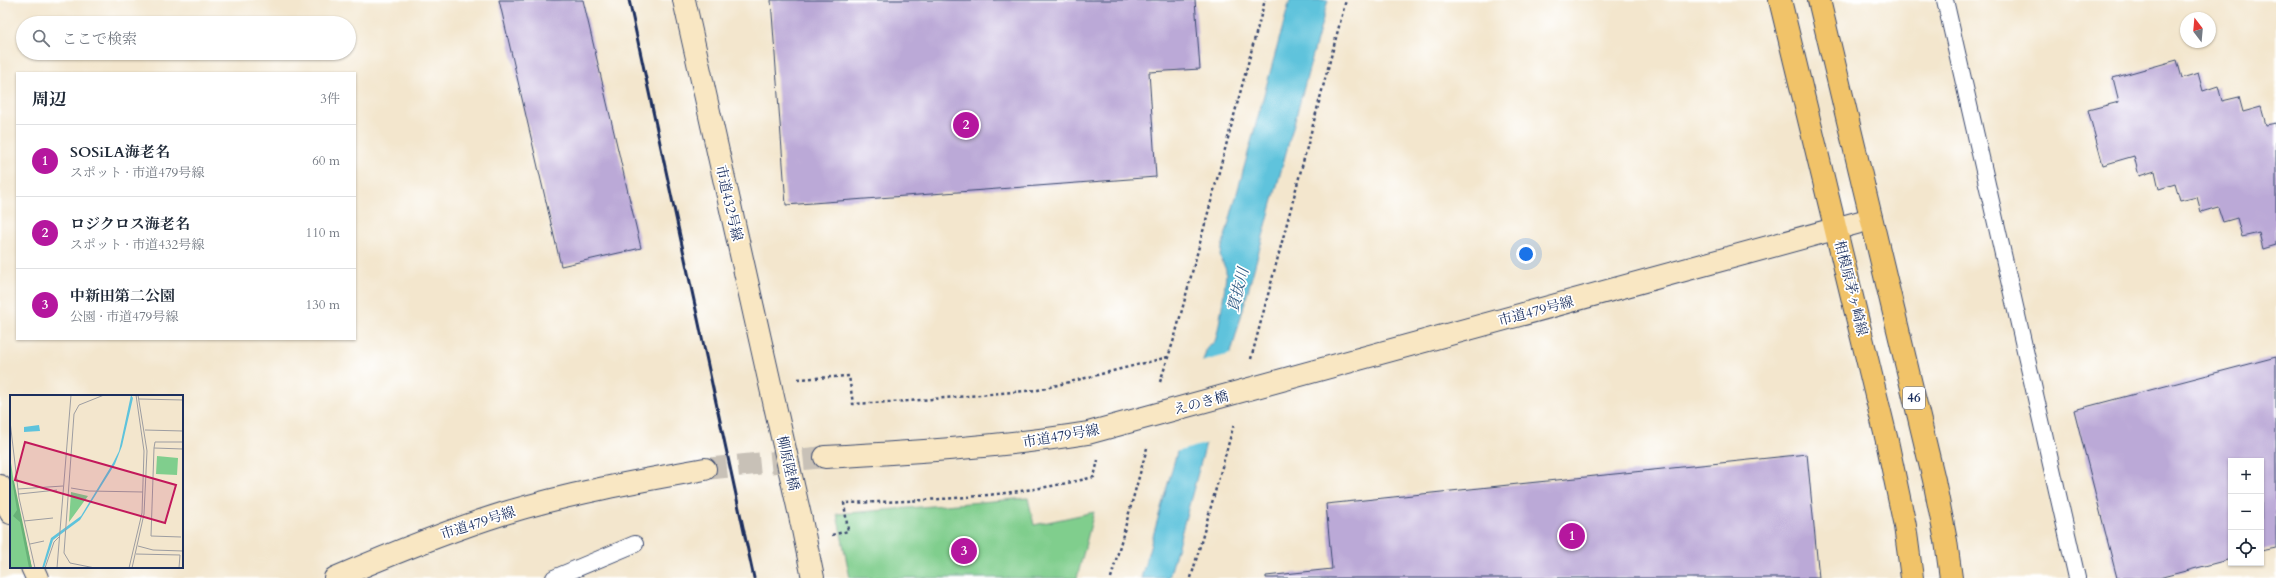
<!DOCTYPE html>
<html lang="ja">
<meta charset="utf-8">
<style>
:root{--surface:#fff;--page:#f2f2f3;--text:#1f2937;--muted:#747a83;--line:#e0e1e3;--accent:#b5179e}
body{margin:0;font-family:Cardo,"Noto Serif JP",serif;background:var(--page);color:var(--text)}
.controls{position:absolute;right:12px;bottom:12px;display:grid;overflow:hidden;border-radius:0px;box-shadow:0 1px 3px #0004}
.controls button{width:36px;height:36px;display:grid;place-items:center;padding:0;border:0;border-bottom:1px solid var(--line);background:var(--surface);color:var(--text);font:20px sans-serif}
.compass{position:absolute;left:2180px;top:12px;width:36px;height:36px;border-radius:50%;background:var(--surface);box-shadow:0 1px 3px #0004;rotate:344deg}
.you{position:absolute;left:1526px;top:254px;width:14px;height:14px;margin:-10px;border:3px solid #fff;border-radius:50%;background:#1a73e8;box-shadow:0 0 0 6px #1a73e833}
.badge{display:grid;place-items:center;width:26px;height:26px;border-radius:50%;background:var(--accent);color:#fff;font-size:13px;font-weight:700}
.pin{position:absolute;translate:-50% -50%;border:2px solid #fff;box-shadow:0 1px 4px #0006}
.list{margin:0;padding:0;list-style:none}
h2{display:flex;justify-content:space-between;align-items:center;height:52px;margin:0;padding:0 16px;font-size:17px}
h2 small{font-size:13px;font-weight:400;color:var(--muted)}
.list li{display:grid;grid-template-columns:26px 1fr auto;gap:12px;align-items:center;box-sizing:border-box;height:72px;padding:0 16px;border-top:1px solid var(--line)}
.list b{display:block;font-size:15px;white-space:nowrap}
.list p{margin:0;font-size:13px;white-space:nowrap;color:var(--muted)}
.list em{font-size:13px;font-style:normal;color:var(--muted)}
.icon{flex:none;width:22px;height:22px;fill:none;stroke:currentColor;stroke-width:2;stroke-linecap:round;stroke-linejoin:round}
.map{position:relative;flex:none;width:2276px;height:578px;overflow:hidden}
.search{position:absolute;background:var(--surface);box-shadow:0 1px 3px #0004;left:16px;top:16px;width:340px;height:44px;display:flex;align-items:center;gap:10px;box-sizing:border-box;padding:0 14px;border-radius:22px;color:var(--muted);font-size:15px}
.panel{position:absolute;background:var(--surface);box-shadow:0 1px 3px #0004;left:16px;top:72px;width:340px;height:268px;border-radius:0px}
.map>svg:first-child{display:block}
.green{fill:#80ce8d;stroke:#4e7e76}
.water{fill:#5ec3dc;stroke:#3c799d}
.pier{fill:#f3e6cd}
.building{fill:#bba9d7}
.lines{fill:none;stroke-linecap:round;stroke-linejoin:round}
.secondary-tunnel{stroke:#c8c1b7;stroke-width:22;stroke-dasharray:22 11;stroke-linecap:butt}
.lane-casing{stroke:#3b4a6f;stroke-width:18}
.secondary-casing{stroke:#3b4a6f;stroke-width:24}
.primary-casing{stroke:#3b4a6f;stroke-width:24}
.path{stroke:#3b4a6f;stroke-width:2.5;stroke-dasharray:3 3;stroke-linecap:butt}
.lane{stroke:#fff;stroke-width:16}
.secondary{stroke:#f9e7c3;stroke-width:22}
.primary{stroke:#f1c369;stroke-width:22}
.rail{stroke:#1b2f5e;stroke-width:3}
.secondary-bridge-casing{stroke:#3b4a6f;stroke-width:24;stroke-linecap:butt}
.secondary-bridge{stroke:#f9e7c3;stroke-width:22}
.labels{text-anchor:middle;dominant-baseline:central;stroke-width:3.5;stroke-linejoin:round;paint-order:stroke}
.shield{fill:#fff;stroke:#5f6d8e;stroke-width:1}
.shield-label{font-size:13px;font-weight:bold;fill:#1b2f5e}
.street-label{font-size:14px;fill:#1b2f5e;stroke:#fff}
.water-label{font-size:15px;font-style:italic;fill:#2f5b84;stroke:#fff}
.inset-road{fill:none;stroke:#9d9da1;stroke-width:1}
.view{fill:#c2185b;fill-opacity:0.15;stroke:#c2185b;stroke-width:2}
.inset-edge{fill:none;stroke:#1b2f5e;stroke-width:2}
</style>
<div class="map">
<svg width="2276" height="578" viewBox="0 0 2276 578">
<rect width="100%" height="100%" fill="#fff"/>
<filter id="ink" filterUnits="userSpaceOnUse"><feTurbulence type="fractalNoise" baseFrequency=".025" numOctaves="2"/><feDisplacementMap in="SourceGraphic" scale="8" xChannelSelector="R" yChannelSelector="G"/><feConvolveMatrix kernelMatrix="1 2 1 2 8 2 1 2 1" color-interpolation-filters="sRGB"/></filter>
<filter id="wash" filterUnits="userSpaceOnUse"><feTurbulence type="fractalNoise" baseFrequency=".012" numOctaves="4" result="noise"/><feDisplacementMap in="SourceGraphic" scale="16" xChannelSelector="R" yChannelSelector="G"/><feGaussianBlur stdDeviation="0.9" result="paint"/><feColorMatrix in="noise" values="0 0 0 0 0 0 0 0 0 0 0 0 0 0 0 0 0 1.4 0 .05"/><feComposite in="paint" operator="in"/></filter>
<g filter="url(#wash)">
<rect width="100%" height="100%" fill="#f3e6cd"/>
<polygon class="green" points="1028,498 1034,525 1094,512 1077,578 850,578 837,514"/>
<path class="water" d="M 1290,0 L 1328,0 L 1169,578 L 1141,578 L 1207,347 C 1209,345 1213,344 1215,341 C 1218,336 1227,277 1226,270 C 1224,265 1221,260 1220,255 Z"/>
<polygon class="pier" points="1234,353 1209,443 1175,452 1201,362"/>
<g id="blocks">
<g class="building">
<polygon points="499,0 583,0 641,248 561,266"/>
<polygon points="771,0 1195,0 1200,69 1149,72 1156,177 786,205"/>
<polygon points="2177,60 2182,78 2198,73 2203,91 2218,86 2222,101 2239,97 2243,112 2261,107 2266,125 2276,123 2276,245 2263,249 2259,233 2242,237 2237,218 2223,222 2218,207 2201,212 2197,197 2180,201 2175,184 2159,189 2155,171 2139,176 2134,156 2103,165 2088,110 2119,102 2113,78"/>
<polygon points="2276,357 2276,548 2261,551 2261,461 2231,461 2231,559 2159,578 2117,578 2074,410"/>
<polygon points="1807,454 1819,578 1266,578 1266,576 1332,569 1326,504"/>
</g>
</g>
</g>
<g filter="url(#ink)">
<use href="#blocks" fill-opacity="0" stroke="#3b4a6f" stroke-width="1"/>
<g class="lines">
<polyline class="secondary-tunnel" points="705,469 825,457"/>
<g class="lane-casing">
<g id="lane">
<polyline points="1945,0 2077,578"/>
<polyline points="554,578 635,544"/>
</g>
</g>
<g class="secondary-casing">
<g id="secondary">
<polyline points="684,0 775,406"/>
<path d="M 825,457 C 915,452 1000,447 1088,433 L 1871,219"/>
<polyline points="0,486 11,513"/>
<polyline points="801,520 813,578"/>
<polyline points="32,567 37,578"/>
<path d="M 335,578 C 391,554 447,531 505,513 C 570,493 638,481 705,469"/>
</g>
</g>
<g class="primary-casing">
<g id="primary">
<polyline points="1780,0 1887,441 1905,526 1912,578"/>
<polyline points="1819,0 1934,480 1946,541 1951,578"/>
</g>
</g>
<g class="path">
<polyline points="1251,359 1346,0"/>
<polyline points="798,379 849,376 853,404 908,401 1038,390 1168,357"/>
<polyline points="1160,382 1175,336 1265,0"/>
<path d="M 832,535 L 848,531 L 844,503 C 928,501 1012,497 1094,477 L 1098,460"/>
<polyline points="1111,578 1147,448"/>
<polyline points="1191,578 1234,424"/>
</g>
<use href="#lane" class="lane"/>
<use href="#secondary" class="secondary"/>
<use href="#primary" class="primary"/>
<polyline class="rail" points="629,0 754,578"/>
<g class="secondary-bridge-casing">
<polyline id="secondary-bridge" points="775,406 801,520"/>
</g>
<use href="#secondary-bridge" class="secondary-bridge"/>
</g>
</g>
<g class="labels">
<rect class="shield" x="1903" y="387" width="22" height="22" rx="3"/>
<g class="shield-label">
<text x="1914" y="398">46</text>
</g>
<g class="street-label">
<text transform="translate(729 203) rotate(77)">市道432号線</text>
<text transform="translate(1851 288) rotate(76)">相模原茅ヶ崎線</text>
<text transform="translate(1536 311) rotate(-15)">市道479号線</text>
<text transform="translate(1201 403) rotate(-15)">えのき橋</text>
<text transform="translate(1061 436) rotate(-10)">市道479号線</text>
<text transform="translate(788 463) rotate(77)">柳原陸橋</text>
<text transform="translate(478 523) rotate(-18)">市道479号線</text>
</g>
<g class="water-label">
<text transform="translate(1238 290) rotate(-76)">貫抜川</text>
</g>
</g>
<g transform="translate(10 395)">
<rect width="173" height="173" fill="#f3e6cd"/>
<path d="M 0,61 L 6,102 L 22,173 L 0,173 ZM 147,61 L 168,63 L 167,80 L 146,79 ZM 61,97 L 78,101 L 59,127 Z" fill="#80ce8d"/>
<path d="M 2,85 L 4,86 L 22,173 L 19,173 L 10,127 L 3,121 L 7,115 Z" fill="#68b178"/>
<path d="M 121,0 L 123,3 L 112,51 L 105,69 L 70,125 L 43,145 L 34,173 L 32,173 L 41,143 L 71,121 L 103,68 L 109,56 ZM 29,30 L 30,36 L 14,37 L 14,32 Z" fill="#5ec3dc"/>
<path class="inset-road" d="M 129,4 L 173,5M 0,26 L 9,103 L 25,173M 135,35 L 173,36M 173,47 L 145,47 L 144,53 L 173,54M 144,53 L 141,141 L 171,142M 61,93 L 79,96 L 133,97M 8,94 L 53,91M 9,99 L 47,95M 14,126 L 43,123M 20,149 L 34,146M 128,151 L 143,155 L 173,156M 126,159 L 170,160 L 169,173M 35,173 L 44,147 L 49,142M 47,173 L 61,0M 85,173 L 60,168 L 54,158 L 64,19 L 69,10 L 94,0M 119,173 L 132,118 L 134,56 L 126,0M 122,173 L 134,119 L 137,56 L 128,0"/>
<path class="view" d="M 15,47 L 166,90 L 155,128 L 5,85 Z"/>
<rect width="173" height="173" class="inset-edge"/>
</g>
</svg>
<div class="controls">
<button>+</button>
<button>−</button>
<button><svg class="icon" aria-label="locate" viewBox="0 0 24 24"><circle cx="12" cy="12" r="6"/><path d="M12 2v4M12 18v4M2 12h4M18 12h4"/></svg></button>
</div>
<svg class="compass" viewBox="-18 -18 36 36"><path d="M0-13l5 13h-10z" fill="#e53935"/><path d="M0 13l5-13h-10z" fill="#747a83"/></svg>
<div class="you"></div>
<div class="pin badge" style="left:1572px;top:536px">1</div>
<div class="pin badge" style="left:966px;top:125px">2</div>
<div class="pin badge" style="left:964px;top:551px">3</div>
<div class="search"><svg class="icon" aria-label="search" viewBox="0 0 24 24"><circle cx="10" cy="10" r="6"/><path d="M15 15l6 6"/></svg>ここで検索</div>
<section class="panel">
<h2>周辺<small>3件</small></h2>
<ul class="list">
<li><span class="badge">1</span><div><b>SOSiLA海老名</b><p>スポット · 市道479号線</p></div><em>60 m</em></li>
<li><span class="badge">2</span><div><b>ロジクロス海老名</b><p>スポット · 市道432号線</p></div><em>110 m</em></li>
<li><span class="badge">3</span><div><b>中新田第二公園</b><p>公園 · 市道479号線</p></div><em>130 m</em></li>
</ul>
</section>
</div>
